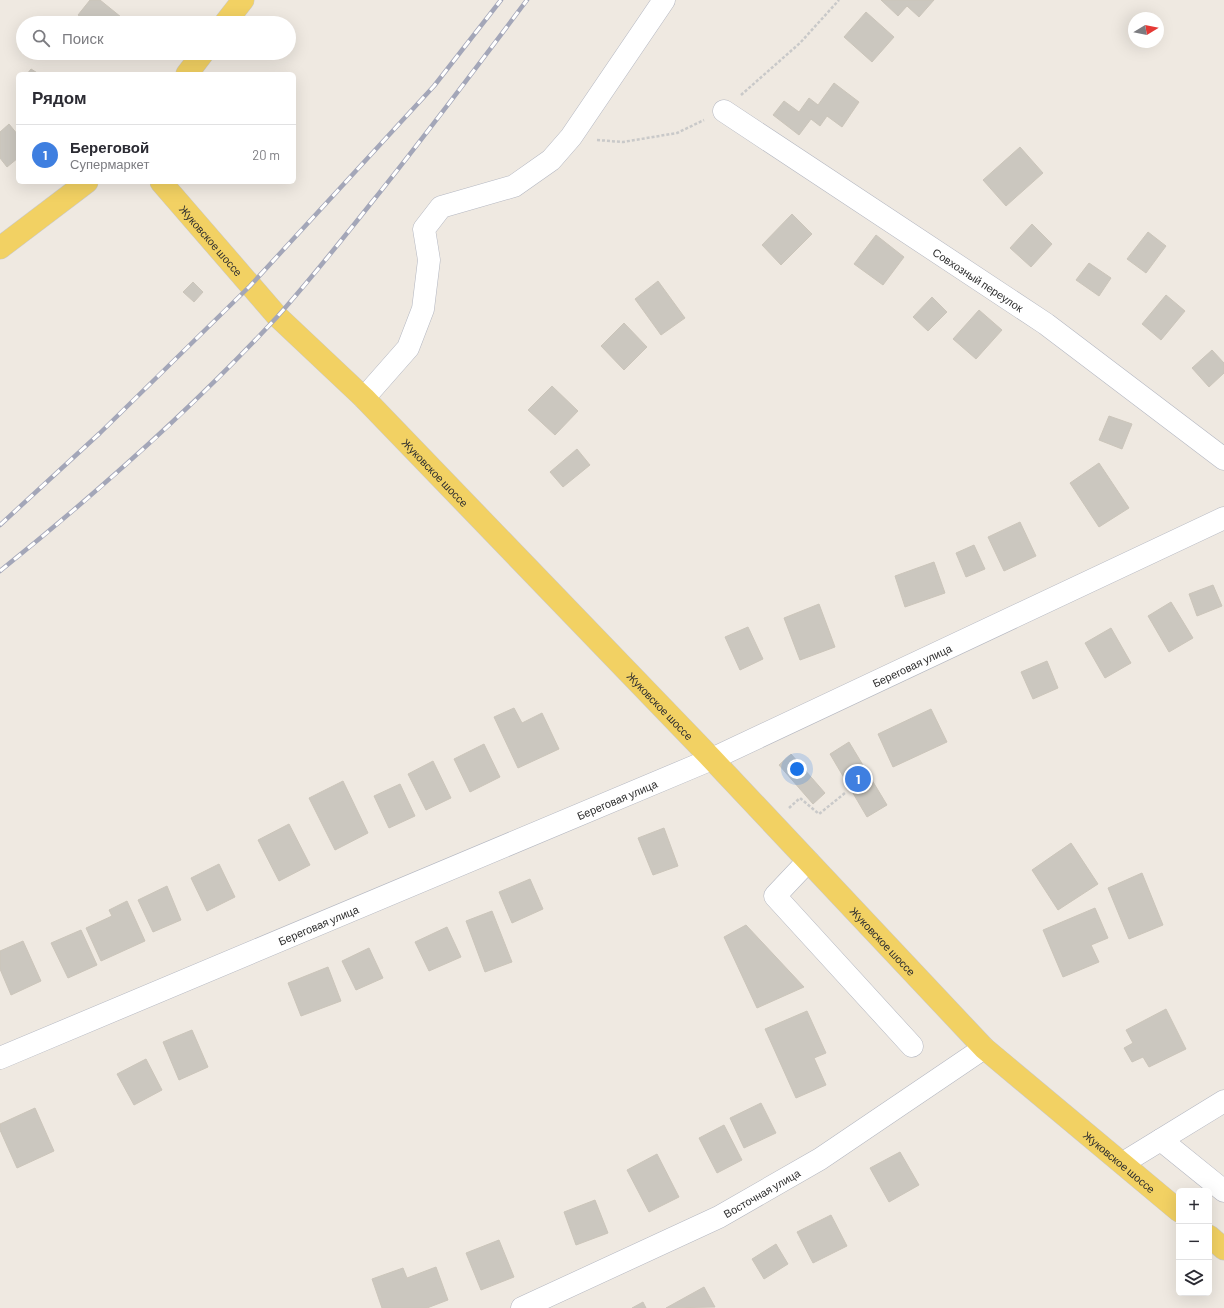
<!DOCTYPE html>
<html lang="ru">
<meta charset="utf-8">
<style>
:root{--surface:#fff;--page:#f2f2f3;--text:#2b2b33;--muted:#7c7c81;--line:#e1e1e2;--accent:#0b8043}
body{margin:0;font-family:Barlow,sans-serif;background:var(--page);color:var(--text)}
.controls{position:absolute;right:12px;bottom:12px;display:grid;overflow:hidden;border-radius:6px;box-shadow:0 4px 16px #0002}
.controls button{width:36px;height:36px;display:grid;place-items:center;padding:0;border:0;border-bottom:1px solid var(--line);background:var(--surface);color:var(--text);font:20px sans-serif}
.compass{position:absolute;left:1128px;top:12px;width:36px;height:36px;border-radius:50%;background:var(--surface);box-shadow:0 4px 16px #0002;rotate:80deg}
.you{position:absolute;left:797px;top:769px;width:14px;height:14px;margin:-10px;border:3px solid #fff;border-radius:50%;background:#1a73e8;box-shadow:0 0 0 6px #1a73e833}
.badge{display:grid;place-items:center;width:26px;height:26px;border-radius:50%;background:var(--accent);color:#fff;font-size:13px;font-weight:700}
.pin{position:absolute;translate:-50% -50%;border:2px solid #fff;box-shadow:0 1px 4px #0006}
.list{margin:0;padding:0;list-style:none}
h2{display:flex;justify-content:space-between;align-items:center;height:52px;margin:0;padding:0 16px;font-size:17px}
h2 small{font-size:13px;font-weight:400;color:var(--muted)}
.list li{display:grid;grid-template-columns:26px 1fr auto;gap:12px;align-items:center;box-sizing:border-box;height:60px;padding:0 16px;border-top:1px solid var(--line)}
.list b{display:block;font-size:15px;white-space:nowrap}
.list p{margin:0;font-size:13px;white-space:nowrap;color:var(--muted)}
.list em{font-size:13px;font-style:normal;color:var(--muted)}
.icon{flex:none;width:22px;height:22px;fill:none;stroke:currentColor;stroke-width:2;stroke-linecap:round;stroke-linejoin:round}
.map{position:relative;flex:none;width:1224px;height:1308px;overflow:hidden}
.search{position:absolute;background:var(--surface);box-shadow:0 4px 16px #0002;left:16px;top:16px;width:280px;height:44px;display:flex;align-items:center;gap:10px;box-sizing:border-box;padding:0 14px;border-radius:22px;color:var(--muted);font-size:15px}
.panel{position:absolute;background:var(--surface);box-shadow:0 4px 16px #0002;left:16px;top:72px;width:280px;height:112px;border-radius:6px}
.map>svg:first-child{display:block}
.building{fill:#cbc7bf;stroke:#cbc5ba}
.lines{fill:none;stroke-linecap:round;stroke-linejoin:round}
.minor-casing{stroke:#b4b7c1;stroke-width:23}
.major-casing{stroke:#c9c9c9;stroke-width:23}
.path{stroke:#c9c9c9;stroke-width:2.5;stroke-dasharray:3 2;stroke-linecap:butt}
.minor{stroke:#fff;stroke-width:22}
.major{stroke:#f2d163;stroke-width:22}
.rail-casing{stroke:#a3a6b8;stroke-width:4.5}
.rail{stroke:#fff;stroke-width:3;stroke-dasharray:9;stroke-linecap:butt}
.labels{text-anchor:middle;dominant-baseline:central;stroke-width:3.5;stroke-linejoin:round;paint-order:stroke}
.street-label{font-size:11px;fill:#2e2e2e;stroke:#fff}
</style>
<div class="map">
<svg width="1224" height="1308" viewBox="0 0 1224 1308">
<rect width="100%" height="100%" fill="#efe9e1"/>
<g class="building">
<polygon points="90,0 100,0 121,17 116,23 89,23 78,15"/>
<polygon points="881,0 934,0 919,17 907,6 898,16"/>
<polygon points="866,12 894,37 872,62 844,37"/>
<polygon points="31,69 39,74 27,74"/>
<polygon points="834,83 859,102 842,127 827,116 820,126 811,119 799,135 773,115 784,101 799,112 809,98 818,105"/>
<polygon points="9,124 18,135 18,158 7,167 0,158 0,132"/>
<polygon points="1020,147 1043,173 1006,206 983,180"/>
<polygon points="792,214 812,234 781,265 762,245"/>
<polygon points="1032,224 1052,244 1031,267 1010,248"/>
<polygon points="1148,232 1166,246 1146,273 1127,259"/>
<polygon points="876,235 904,257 883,285 854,264"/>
<polygon points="1089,263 1111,278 1099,296 1076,280"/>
<polygon points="658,281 685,318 661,335 635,299"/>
<polygon points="193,282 203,292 194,302 183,292"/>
<polygon points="1166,295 1185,311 1161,340 1142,324"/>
<polygon points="932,297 947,312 928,331 913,317"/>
<polygon points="979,310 1002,330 976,359 953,339"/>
<polygon points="624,323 647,347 624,370 601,346"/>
<polygon points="1212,350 1224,363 1224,373 1209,387 1192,368"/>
<polygon points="552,386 578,411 555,435 528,410"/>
<polygon points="1109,416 1132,424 1122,449 1099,440"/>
<polygon points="577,449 590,465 563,487 550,472"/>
<polygon points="1099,463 1129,508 1099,527 1070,483"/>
<polygon points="1020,522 1036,556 1004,571 988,537"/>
<polygon points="974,545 985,569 966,577 956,553"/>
<polygon points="934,562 945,593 905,607 895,576"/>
<polygon points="1213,585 1222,606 1197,616 1189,594"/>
<polygon points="1171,602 1193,638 1169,652 1148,616"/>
<polygon points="819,604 835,647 800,660 784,618"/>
<polygon points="748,627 763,659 740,670 725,637"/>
<polygon points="1111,628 1131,663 1105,678 1085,643"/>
<polygon points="1047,661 1058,688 1033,699 1021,672"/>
<polygon points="514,708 522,723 542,713 559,749 518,768 494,717"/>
<polygon points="931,709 947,742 893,767 878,734"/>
<polygon points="849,742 887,805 867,817 830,754"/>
<polygon points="484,744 500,777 470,792 454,759"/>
<polygon points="791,754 825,793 813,804 779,765"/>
<polygon points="433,761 451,798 426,810 408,774"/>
<polygon points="343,781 368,833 335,850 309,798"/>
<polygon points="400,784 415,816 389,828 374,796"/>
<polygon points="289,824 310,865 279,881 258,840"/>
<polygon points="664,828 678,866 653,875 638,838"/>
<polygon points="1071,843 1098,884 1058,910 1032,870"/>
<polygon points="219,864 235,897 207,911 191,878"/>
<polygon points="1142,873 1163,925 1129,939 1108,888"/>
<polygon points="530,879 543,909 512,923 499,892"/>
<polygon points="167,886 181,920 153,932 138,900"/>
<polygon points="127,901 145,941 101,961 86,928 112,916 109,910"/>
<polygon points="1095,908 1108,938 1091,945 1099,962 1063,977 1043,930"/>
<polygon points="492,911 512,962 485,972 466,921"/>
<polygon points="746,925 804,987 757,1008 724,937"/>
<polygon points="447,927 461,957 429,971 415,942"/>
<polygon points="81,930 97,965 68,978 51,943"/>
<polygon points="23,941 41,981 11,995 0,969 0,951"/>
<polygon points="369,948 383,978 356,990 342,961"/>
<polygon points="328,967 341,1001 301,1016 288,983"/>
<polygon points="1166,1009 1186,1049 1149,1067 1143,1057 1132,1062 1124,1048 1133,1043 1126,1030"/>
<polygon points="807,1011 826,1053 814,1058 826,1085 796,1098 765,1029"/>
<polygon points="192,1030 208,1067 179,1080 163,1042"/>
<polygon points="146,1059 162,1090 134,1105 117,1074"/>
<polygon points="761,1103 776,1133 744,1148 730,1118"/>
<polygon points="35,1108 54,1151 17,1168 0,1130 0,1124"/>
<polygon points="724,1125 742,1160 717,1173 699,1138"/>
<polygon points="900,1152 919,1185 889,1202 870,1168"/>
<polygon points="657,1154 679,1197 649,1212 627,1170"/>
<polygon points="595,1200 608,1233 576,1245 564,1212"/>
<polygon points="831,1215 847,1246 813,1263 797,1232"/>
<polygon points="499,1240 514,1277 481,1290 466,1253"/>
<polygon points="776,1244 788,1264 764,1279 752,1259"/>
<polygon points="436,1267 448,1300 427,1308 382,1308 372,1279 403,1268 407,1278"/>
<polygon points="704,1287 715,1307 666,1308"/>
<polygon points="643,1302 646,1308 632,1308"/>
</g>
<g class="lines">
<g class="minor-casing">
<g id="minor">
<path id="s1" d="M 724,111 L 1046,324 L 1224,459"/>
<polyline points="364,398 408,348 423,309 429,260 424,229 441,207 514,186 551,160 571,137 664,0"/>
<polyline points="808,861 775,896 912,1046"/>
<path id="s2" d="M 0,1058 L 712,759 L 1224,518"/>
<polyline points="1161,1140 1224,1191"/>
<polyline points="1123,1163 1224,1101"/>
<path id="s3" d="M 522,1308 L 719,1217 L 820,1159 L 984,1048"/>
</g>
</g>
<g class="major-casing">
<g id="major">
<polyline points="225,23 243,0"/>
<polyline points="187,74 203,53"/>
<path id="s4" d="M 161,182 L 277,316 L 364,398 L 712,759 L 984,1048 L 1179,1211"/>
<polyline points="0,248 87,182"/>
<polyline points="1209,1236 1224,1249"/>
</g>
</g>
<g class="path">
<polyline points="741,95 800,43 839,0"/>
<polyline points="597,140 623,142 677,133 704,120"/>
<polyline points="789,808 800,798 819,814 845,793"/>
</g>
<use href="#minor" class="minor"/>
<use href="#major" class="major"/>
<g class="rail-casing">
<g id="rail">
<polyline points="0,525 100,433 250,286 434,86 501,0"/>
<path d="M 0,571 C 98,492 192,409 277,317 C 310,280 341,241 372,202 C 425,136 476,68 527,0"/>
</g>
</g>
<use href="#rail" class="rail"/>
</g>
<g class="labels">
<g class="street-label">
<text stroke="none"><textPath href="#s4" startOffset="77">Жуковское шоссе</textPath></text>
<text stroke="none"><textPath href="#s1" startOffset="305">Совхозный переулок</textPath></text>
<text stroke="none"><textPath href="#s4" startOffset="400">Жуковское шоссе</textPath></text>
<text stroke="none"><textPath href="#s2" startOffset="993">Береговая улица</textPath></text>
<text stroke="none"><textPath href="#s4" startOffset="724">Жуковское шоссе</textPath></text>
<text stroke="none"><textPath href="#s2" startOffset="669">Береговая улица</textPath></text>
<text stroke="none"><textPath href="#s2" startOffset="345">Береговая улица</textPath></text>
<text stroke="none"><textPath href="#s4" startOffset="1048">Жуковское шоссе</textPath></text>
<text stroke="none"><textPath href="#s4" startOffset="1372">Жуковское шоссе</textPath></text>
<text stroke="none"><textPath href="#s3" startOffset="266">Восточная улица</textPath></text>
</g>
</g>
</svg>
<div class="controls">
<button>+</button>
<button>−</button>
<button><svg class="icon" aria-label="layers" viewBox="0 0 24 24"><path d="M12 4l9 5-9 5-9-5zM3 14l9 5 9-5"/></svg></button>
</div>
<svg class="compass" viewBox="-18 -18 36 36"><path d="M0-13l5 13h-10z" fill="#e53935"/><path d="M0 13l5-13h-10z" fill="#7c7c81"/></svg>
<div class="you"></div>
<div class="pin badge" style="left:858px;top:779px;background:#3f7fe0">1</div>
<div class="search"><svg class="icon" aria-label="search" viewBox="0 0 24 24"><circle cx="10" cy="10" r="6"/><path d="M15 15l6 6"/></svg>Поиск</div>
<section class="panel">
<h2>Рядом<small></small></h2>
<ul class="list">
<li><span class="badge" style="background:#3f7fe0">1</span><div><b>Береговой</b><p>Супермаркет</p></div><em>20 m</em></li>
</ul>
</section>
</div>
